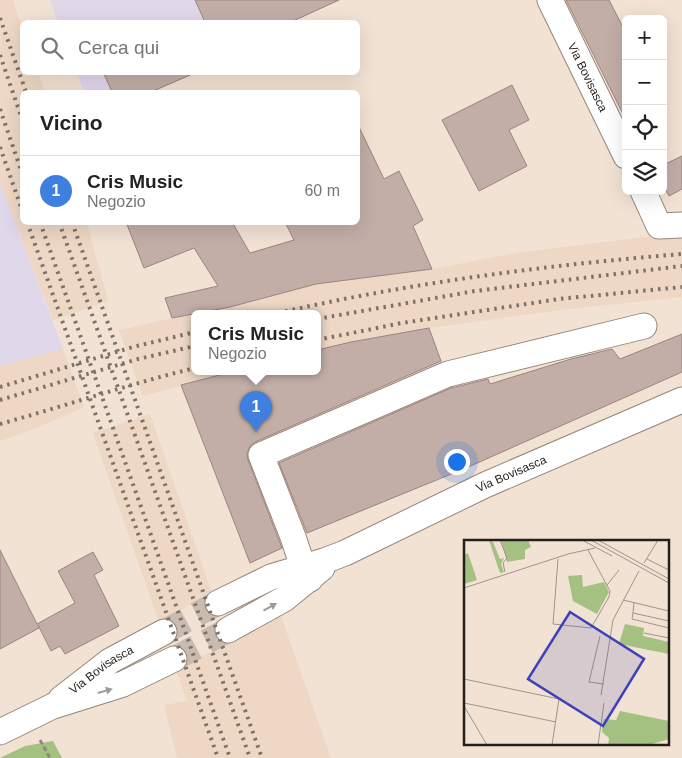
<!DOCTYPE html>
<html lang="it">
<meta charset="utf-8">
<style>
:root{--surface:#fff;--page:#f2f2f2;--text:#222;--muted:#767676;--line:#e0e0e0;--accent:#111827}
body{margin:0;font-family:Arial,sans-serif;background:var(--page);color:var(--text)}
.controls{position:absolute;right:15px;top:15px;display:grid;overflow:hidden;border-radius:8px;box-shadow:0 5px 20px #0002}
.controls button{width:45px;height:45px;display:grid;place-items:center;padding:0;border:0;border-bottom:1px solid var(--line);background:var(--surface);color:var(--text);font:25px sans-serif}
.you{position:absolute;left:456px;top:461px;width:18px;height:18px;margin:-12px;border:4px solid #fff;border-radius:50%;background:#1a73e8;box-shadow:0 0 0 8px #1a73e833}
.badge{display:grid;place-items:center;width:32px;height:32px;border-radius:50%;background:var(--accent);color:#fff;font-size:16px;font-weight:700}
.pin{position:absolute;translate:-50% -41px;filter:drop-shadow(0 1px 2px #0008)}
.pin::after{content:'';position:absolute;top:26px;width:18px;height:15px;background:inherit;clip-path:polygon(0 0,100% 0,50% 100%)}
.popup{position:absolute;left:191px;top:310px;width:130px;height:65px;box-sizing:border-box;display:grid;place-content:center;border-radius:8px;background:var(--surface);filter:drop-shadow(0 1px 4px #0005);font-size:16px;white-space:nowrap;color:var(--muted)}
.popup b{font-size:19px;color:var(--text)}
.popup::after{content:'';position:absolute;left:50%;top:100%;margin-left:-10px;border:10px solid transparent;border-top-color:var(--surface)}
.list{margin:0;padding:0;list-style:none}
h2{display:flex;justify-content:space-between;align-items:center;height:65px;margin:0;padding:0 20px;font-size:21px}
h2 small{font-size:16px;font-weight:400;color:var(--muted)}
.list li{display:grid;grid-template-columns:32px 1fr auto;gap:15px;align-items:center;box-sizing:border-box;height:70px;padding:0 20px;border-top:1px solid var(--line)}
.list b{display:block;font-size:19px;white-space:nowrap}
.list p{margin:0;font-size:16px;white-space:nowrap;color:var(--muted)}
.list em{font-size:16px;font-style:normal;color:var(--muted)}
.icon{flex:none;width:28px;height:28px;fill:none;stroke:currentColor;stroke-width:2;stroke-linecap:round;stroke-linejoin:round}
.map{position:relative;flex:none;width:682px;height:758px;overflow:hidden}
.search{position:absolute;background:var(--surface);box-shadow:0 5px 20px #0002;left:20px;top:20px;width:340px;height:55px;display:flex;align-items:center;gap:12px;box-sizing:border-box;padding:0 18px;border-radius:8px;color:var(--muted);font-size:19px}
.panel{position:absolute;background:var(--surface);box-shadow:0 5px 20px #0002;left:20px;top:90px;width:340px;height:135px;border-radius:8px}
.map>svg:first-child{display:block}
.built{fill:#eed7c4}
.industrial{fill:#e1d7eb}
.green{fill:#a4c181}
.building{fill:#c2aea7;stroke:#99857f}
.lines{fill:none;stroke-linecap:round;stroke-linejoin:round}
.minor-tunnel{stroke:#c9bbaf;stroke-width:25;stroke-dasharray:25 12;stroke-linecap:butt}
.minor-casing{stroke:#95867a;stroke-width:27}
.path{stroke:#93887e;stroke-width:3;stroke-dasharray:5 2.5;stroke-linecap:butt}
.minor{stroke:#fff;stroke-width:25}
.rail{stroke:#7d7269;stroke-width:4;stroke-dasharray:2.5 5;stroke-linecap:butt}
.oneway{fill:#9d9a98}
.labels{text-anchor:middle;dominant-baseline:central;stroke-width:4;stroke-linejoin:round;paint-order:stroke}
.street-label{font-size:12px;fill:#251f1a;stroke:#fdf0e5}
.inset-road{fill:none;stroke:#a0948a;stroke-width:1}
.view{fill:#3c43b7;fill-opacity:0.15;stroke:#3c43b7;stroke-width:2.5}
.inset-edge{fill:none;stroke:#251f1a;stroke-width:2.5}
</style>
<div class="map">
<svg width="682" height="758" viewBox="0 0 682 758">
<rect width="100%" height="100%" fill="#f2e2d4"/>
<g class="built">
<polygon points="0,0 13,0 22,27 22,72 38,73 45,92 22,92 22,222 87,223 108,301 53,320 0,183"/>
<polygon points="682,235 682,297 569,309 429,328 351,342 317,350 317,313 195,313 316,283 432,269 522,252 646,237"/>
<polygon points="195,313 195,371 235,371 143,396 119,330"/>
<polygon points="63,349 84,407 37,428 0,441 0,366"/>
<polygon points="150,414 212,593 159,622 93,433"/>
<polygon points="281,616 331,758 177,758 164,705 187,701 176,670"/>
</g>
<g class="industrial">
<polygon points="50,0 339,0 291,22 58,22"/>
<polygon points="77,73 190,73 186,77 151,92 84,92"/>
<polygon points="0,183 63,349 0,366"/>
</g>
<polygon class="green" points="53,741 62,758 0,758 25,746"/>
<g class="building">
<polygon points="195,0 339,0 291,22 205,22"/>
<polygon points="566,0 609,0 626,33 626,120"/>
<polygon points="103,72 197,72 151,92 112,92"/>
<polygon points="512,85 529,120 509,130 527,166 479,191 442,120"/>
<polygon points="358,125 384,179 399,171 423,220 413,226 432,269 316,284 230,307 172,318 165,298 218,286 194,248 144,268 126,222 232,222 250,253 294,240 285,222 358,222"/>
<polygon points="682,156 682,189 669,196 663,185 663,165"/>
<polygon points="429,328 441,361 255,442 250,446 247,453 248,460 282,548 250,563 181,385 235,371 317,371 317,350 351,342"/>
<polygon points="682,334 682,372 466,468 307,533 279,463 451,388 488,379 490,384 571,359 612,349 620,359"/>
<polygon points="0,550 37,624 75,603 58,571 93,552 103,570 94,575 119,626 65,654 60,646 51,651 38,625 39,628 0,649"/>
</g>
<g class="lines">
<g class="minor-tunnel">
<polyline points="164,632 218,603"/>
<polyline points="174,659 228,630"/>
</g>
<g class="minor-casing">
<g id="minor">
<path id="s1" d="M 550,0 L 626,156"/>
<polyline points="643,191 659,226 682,225"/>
<polyline points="310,579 303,567 293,537 261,455 448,374 644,326"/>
<path id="s2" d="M 218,603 L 271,577 L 324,561 L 345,553 L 485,485 L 682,400"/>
<polyline points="228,630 284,599 322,568"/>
<path id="s3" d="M 61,699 L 110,661 L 164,632"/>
<polyline points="0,732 53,706 123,684 174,659"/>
</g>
</g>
<polyline class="path" points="40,740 50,758"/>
<use href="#minor" class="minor"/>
<g class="rail">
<polyline points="0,18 26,92"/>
<polyline points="0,55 22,119"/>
<polyline points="0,109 22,173"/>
<polyline points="0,147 22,210"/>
<polyline points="27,222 218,758"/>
<polyline points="40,222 230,758"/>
<polyline points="59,222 250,758"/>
<polyline points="72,222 262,758"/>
<path d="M 278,313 C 410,283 546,265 682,254"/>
<polyline points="317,319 475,291 682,266"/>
<polyline points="317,340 402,323 559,299 682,287"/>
<polyline points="0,387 133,347 195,332"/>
<polyline points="0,400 138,359 195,346"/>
<path d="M 0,424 C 65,406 129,384 195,368"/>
</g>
</g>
<defs><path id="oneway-solid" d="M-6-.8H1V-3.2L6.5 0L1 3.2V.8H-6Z" transform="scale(1.25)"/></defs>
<g class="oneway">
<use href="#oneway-solid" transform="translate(270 607) rotate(-29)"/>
<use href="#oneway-solid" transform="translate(105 691) rotate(-16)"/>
</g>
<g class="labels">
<g class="street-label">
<text stroke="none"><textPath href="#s1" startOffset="86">Via Bovisasca</textPath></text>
<text stroke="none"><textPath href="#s2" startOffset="321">Via Bovisasca</textPath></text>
<text stroke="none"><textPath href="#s3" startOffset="50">Via Bovisasca</textPath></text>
</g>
</g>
<g transform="translate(464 540)">
<rect width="205" height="205" fill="#f2e2d4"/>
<path d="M 25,0 L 29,2 L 36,19 L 40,18 L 37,24 L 40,32 L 36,33 ZM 37,0 L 64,0 L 67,7 L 61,10 L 61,19 L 43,22 ZM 4,13 L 13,40 L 0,44 L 0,15 ZM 118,35 L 119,47 L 140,42 L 145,52 L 133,74 L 109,61 L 104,36 ZM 161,84 L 180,88 L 179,96 L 205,102 L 205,114 L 155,104 ZM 156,171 L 205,181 L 205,199 L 185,205 L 144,205 L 145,198 L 138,192 L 139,182 L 140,179 L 152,180 Z" fill="#a4c181"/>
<path class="inset-road" d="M 36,0 L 43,18 L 39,23 L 41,32M 118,0 L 148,16M 127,0 L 205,43M 134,0 L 205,39M 94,19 L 89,84 L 127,88 L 145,57 L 146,51 L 124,10M 183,19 L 205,30M 180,23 L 194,0M 143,45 L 155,30M 0,48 L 104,14 L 131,8M 159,60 L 205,71M 170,63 L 169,73 L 205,81M 169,73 L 168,79 L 205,88M 180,93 L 205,98M 136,96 L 125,142 L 140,144M 0,139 L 95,159 L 88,205M 137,155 L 149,80 L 175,31M 0,163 L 92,182M 0,166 L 23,205M 134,205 L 140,163"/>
<path class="view" d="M 106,72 L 180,119 L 139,186 L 64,139 Z"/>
<rect width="205" height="205" class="inset-edge"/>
</g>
</svg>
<div class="controls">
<button>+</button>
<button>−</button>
<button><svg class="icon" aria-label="locate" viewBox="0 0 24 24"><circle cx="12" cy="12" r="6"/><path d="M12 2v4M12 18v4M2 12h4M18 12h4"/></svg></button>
<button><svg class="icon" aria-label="layers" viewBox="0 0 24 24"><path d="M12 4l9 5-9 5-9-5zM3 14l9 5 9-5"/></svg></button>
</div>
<div class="you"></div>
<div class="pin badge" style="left:256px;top:432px;background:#3f7fe0">1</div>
<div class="popup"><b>Cris Music</b>Negozio</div>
<div class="search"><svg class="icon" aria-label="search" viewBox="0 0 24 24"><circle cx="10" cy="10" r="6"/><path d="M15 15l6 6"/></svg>Cerca qui</div>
<section class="panel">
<h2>Vicino<small></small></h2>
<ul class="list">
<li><span class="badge" style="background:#3f7fe0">1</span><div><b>Cris Music</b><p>Negozio</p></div><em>60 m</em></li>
</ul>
</section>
</div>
